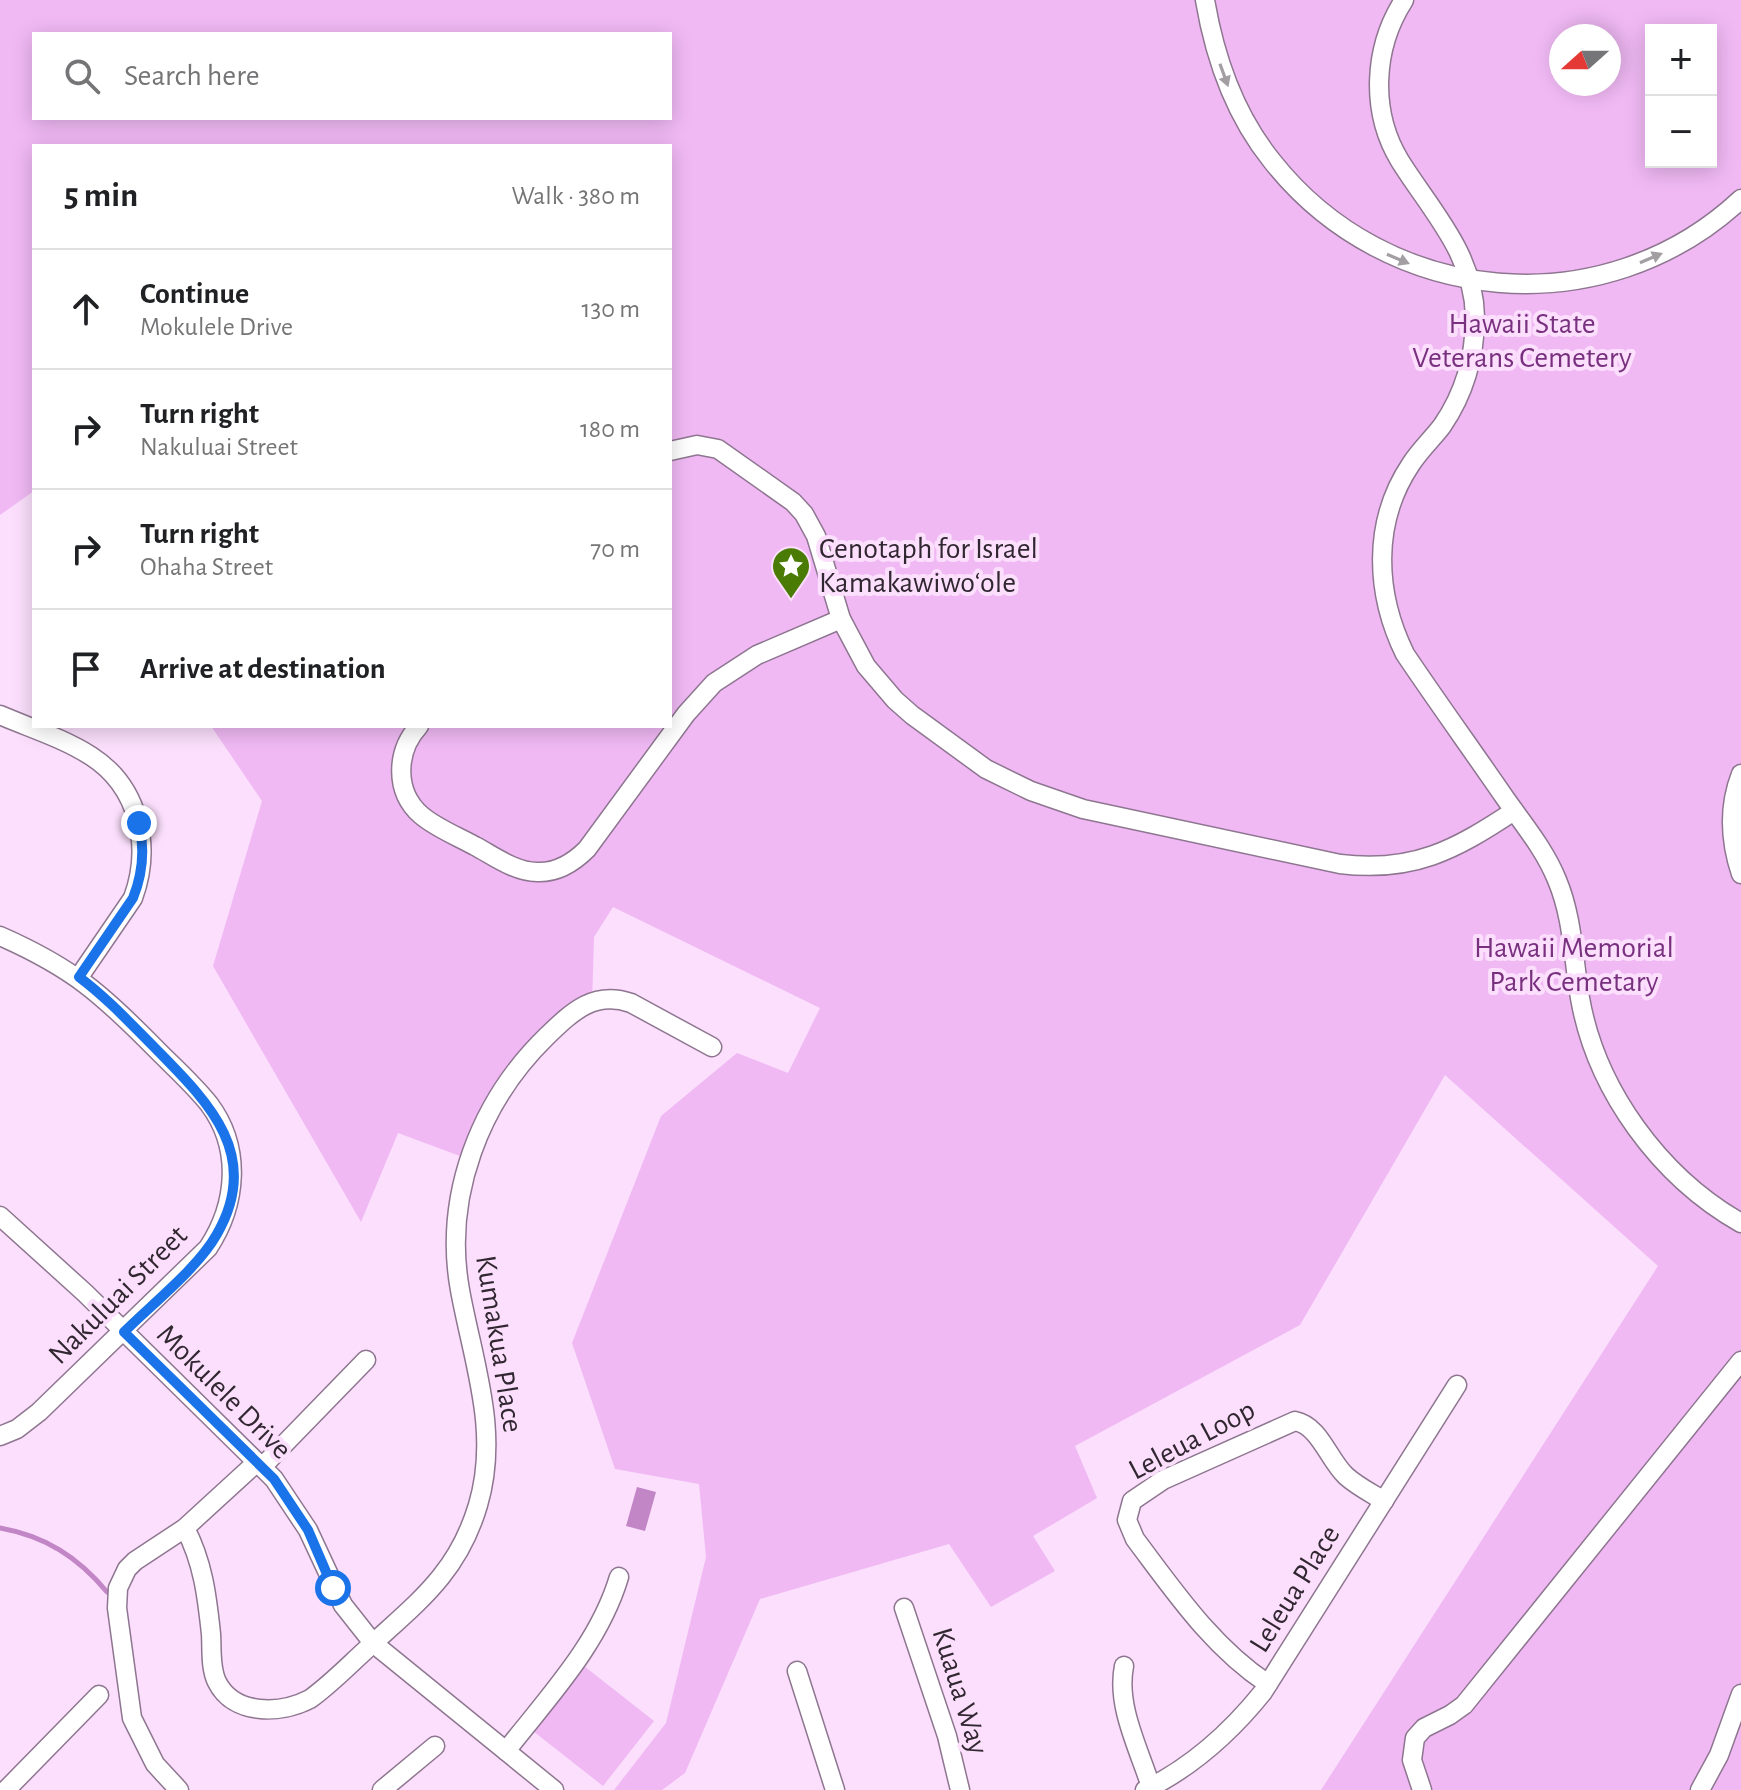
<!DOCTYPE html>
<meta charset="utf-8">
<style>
:root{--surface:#fff;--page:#f2f2f2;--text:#202124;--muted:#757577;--line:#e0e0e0}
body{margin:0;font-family:"Alegreya Sans",sans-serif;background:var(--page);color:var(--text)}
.controls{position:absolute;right:24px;top:24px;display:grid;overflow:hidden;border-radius:0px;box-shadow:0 4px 20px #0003}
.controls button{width:72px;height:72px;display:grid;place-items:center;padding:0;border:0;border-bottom:2px solid var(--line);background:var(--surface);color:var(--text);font:40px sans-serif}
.compass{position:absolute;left:1549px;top:24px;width:72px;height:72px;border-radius:50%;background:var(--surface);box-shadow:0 4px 20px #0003;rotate:249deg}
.stop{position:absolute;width:24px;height:24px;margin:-18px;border:6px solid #1a73e8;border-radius:50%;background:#fff}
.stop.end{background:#1a73e8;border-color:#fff;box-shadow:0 2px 8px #0008}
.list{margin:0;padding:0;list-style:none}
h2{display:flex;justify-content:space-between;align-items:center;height:104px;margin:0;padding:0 32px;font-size:34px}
h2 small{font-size:26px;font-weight:400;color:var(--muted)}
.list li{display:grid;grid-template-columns:52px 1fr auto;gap:24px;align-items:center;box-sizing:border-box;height:120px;padding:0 32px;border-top:2px solid var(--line)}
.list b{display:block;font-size:30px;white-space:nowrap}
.list p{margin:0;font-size:26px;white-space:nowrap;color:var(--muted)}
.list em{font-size:26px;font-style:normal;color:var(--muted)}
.icon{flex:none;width:44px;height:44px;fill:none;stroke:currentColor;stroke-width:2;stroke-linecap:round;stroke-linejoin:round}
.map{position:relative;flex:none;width:1741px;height:1790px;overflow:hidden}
.search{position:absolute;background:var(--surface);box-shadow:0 4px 20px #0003;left:32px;top:32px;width:640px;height:88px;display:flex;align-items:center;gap:20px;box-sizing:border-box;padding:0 28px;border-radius:0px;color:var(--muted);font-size:30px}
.panel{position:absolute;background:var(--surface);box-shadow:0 4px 20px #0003;left:32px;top:144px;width:640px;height:584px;border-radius:0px}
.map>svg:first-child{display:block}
.green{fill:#f0b9f4;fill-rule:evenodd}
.water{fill:#c286c6}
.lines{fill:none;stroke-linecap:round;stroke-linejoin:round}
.stream{stroke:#c286c6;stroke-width:5}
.minor-casing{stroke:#8e7690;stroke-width:21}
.minor{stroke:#fff;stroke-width:18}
.oneway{fill:#a29ea2}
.route{stroke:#1a73e8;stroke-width:10}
.labels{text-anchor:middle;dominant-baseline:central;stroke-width:8;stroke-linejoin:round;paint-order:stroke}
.park-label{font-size:30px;fill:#78307f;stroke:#fbdffc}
.poi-label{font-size:30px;fill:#312731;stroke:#fbdffc;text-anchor:start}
.street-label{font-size:30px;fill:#312731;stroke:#fbdffc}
</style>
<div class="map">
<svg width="1741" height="1790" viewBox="0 0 1741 1790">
<rect width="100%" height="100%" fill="#fbdffc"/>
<g class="green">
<path d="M 0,0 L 1741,0 L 1741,1790 L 1321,1790 L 1658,1266 L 1445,1075 L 1300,1325 L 1075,1446 L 1097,1498 L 1033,1536 L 1055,1571 L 991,1607 L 949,1544 L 760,1599 L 685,1773 L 662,1790 L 614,1790 L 666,1723 L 706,1557 L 699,1484 L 615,1469 L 572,1343 L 661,1116 L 737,1053 L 788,1073 L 820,1008 L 613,907 L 594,937 L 592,1005 L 494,1091 L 468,1159 L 398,1133 L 361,1222 L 213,966 L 262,801 L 211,726 L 670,726 L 670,146 L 34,146 L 34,491 L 0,515 ZM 1651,30 L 1711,30 L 1711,162 L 1651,162 ZM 34,34 L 670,34 L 670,118 L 34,118 ZM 1561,36 L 1609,36 L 1609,84 L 1561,84 Z"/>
<polygon points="584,1666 654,1721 603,1786 533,1731"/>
</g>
<polygon class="water" points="637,1487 656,1492 645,1531 626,1526"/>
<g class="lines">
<path class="stream" d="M 0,1528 C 45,1536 78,1557 107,1592"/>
<g class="minor-casing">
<g id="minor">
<path d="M 1205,0 C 1215,59 1234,114 1272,161 C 1387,307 1604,327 1741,199"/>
<path d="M 1404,0 C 1373,48 1370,112 1400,161 C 1432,212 1474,254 1475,317 C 1475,356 1464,394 1442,426 C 1432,439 1420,450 1411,464 C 1372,522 1375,593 1405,654 C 1438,703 1472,750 1505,798 C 1524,825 1545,850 1557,880 C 1573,918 1573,958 1580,998 C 1596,1090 1660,1177 1741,1223"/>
<path d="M 670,451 L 697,445 L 718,449 L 793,502 L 804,514 L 816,536 L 841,619 L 866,666 L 895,700 L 912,715 L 986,769 L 1031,791 L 1083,809 L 1340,864 C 1413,873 1455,850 1514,811"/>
<path d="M 0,715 C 30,728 63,738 91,756 C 139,787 152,846 133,898 L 79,977"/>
<path d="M 419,726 C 396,751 394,791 421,815 C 436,828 457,836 475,846 C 494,856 515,872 537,872 C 557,873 573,863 587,849 L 686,714 L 714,683 L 757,655 L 841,619"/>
<path d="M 1741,774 C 1728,807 1730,841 1741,874"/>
<path d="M 0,936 C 73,968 103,995 158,1051 C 175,1068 194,1085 209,1104 C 242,1148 237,1204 208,1248 L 39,1412 L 17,1429 L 0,1436"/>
<polyline points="0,1216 85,1293 274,1479 308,1530 343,1605 373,1643 554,1790"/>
<polyline points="262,1467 366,1360"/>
<path d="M 185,1528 C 203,1562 207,1596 211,1634 C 212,1649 210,1668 217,1682 C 234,1716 281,1714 310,1699 C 331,1684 349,1665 369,1647 C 418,1602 458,1573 478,1505 C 500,1431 473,1362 460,1290 C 443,1196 480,1101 547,1036 C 572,1012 594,990 631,1003 L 712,1047"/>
<polyline points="904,1608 947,1736 960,1790"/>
<path d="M 1124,1666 C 1116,1706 1139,1749 1151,1787"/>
<polyline points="797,1671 835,1790"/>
<path d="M 1268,1684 C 1212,1647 1175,1592 1135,1539 L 1127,1520 L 1132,1501 L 1163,1480 L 1295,1421 C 1320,1426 1328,1459 1346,1476 C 1357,1486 1371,1493 1384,1501"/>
<path d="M 506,1751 C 549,1696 599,1644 619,1577"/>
<polyline points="6,1790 99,1695"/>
<polyline points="179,1790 155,1764 132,1718 117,1608 118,1588 127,1569 135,1561 185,1528 257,1462"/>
<polyline points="382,1790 435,1746"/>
<path d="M 1145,1790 C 1192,1767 1230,1733 1263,1692 L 1457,1385"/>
<polyline points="1422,1790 1412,1760 1415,1738 1424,1728 1450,1715 1464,1705 1741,1361"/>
<polyline points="1700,1790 1719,1755 1741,1694"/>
</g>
</g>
<use href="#minor" class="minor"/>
</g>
<defs><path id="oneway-solid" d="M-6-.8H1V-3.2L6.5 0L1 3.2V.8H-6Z" transform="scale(2)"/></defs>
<g class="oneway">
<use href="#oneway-solid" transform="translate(1224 75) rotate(70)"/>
<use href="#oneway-solid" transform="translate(1651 258) rotate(-23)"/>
<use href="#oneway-solid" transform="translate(1398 259) rotate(23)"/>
</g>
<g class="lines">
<path class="route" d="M 139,823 C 145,849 143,873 133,898 L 79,977 C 107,998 130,1023 155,1048 C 207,1101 263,1154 217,1234 C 198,1268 152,1304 124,1332 L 274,1479 L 308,1530 L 333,1588"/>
</g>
<defs>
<g id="sight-pin" transform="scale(2)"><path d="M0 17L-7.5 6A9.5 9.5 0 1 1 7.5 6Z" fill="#4a7b04" stroke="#fbdffc"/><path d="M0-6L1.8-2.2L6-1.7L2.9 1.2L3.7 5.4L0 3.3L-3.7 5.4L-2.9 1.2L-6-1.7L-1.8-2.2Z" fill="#fff"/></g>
</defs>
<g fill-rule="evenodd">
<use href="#sight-pin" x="791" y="566"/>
</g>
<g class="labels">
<g class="park-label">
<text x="1522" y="324">Hawaii State<tspan x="1522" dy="34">Veterans Cemetery</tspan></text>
<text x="1574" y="948">Hawaii Memorial<tspan x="1574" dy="34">Park Cemetary</tspan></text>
</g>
<g class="poi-label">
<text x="819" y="549">Cenotaph for Israel<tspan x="819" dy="34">Kamakawiwoʻole</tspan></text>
</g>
<g class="street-label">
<text transform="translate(118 1295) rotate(-45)">Nakuluai Street</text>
<text transform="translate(499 1344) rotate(81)">Kumakua Place</text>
<text transform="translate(224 1392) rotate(45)">Mokulele Drive</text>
<text transform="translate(1192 1440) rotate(-28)">Leleua Loop</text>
<text transform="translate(1295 1589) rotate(-58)">Leleua Place</text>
<text transform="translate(960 1691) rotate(73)">Kuaua Way</text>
</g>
</g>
</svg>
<div class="controls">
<button>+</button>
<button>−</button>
</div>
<svg class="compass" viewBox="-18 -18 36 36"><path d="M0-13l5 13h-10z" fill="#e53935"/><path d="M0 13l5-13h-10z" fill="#757577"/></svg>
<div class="stop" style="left:333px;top:1588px"></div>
<div class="stop end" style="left:139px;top:823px"></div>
<div class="search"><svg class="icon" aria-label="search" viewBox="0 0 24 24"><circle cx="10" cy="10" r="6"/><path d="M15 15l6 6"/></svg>Search here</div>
<section class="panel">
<h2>5 min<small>Walk · 380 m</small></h2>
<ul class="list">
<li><svg class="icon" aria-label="ahead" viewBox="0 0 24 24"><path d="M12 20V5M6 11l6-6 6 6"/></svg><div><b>Continue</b><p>Mokulele Drive</p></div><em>130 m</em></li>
<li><svg class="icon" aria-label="right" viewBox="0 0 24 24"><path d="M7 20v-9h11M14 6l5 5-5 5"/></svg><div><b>Turn right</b><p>Nakuluai Street</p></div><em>180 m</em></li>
<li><svg class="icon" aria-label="right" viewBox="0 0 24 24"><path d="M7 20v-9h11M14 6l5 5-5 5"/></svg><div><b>Turn right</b><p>Ohaha Street</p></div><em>70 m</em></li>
<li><svg class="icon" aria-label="arrive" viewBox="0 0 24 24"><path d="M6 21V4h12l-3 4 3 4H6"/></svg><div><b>Arrive at destination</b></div></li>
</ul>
</section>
</div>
